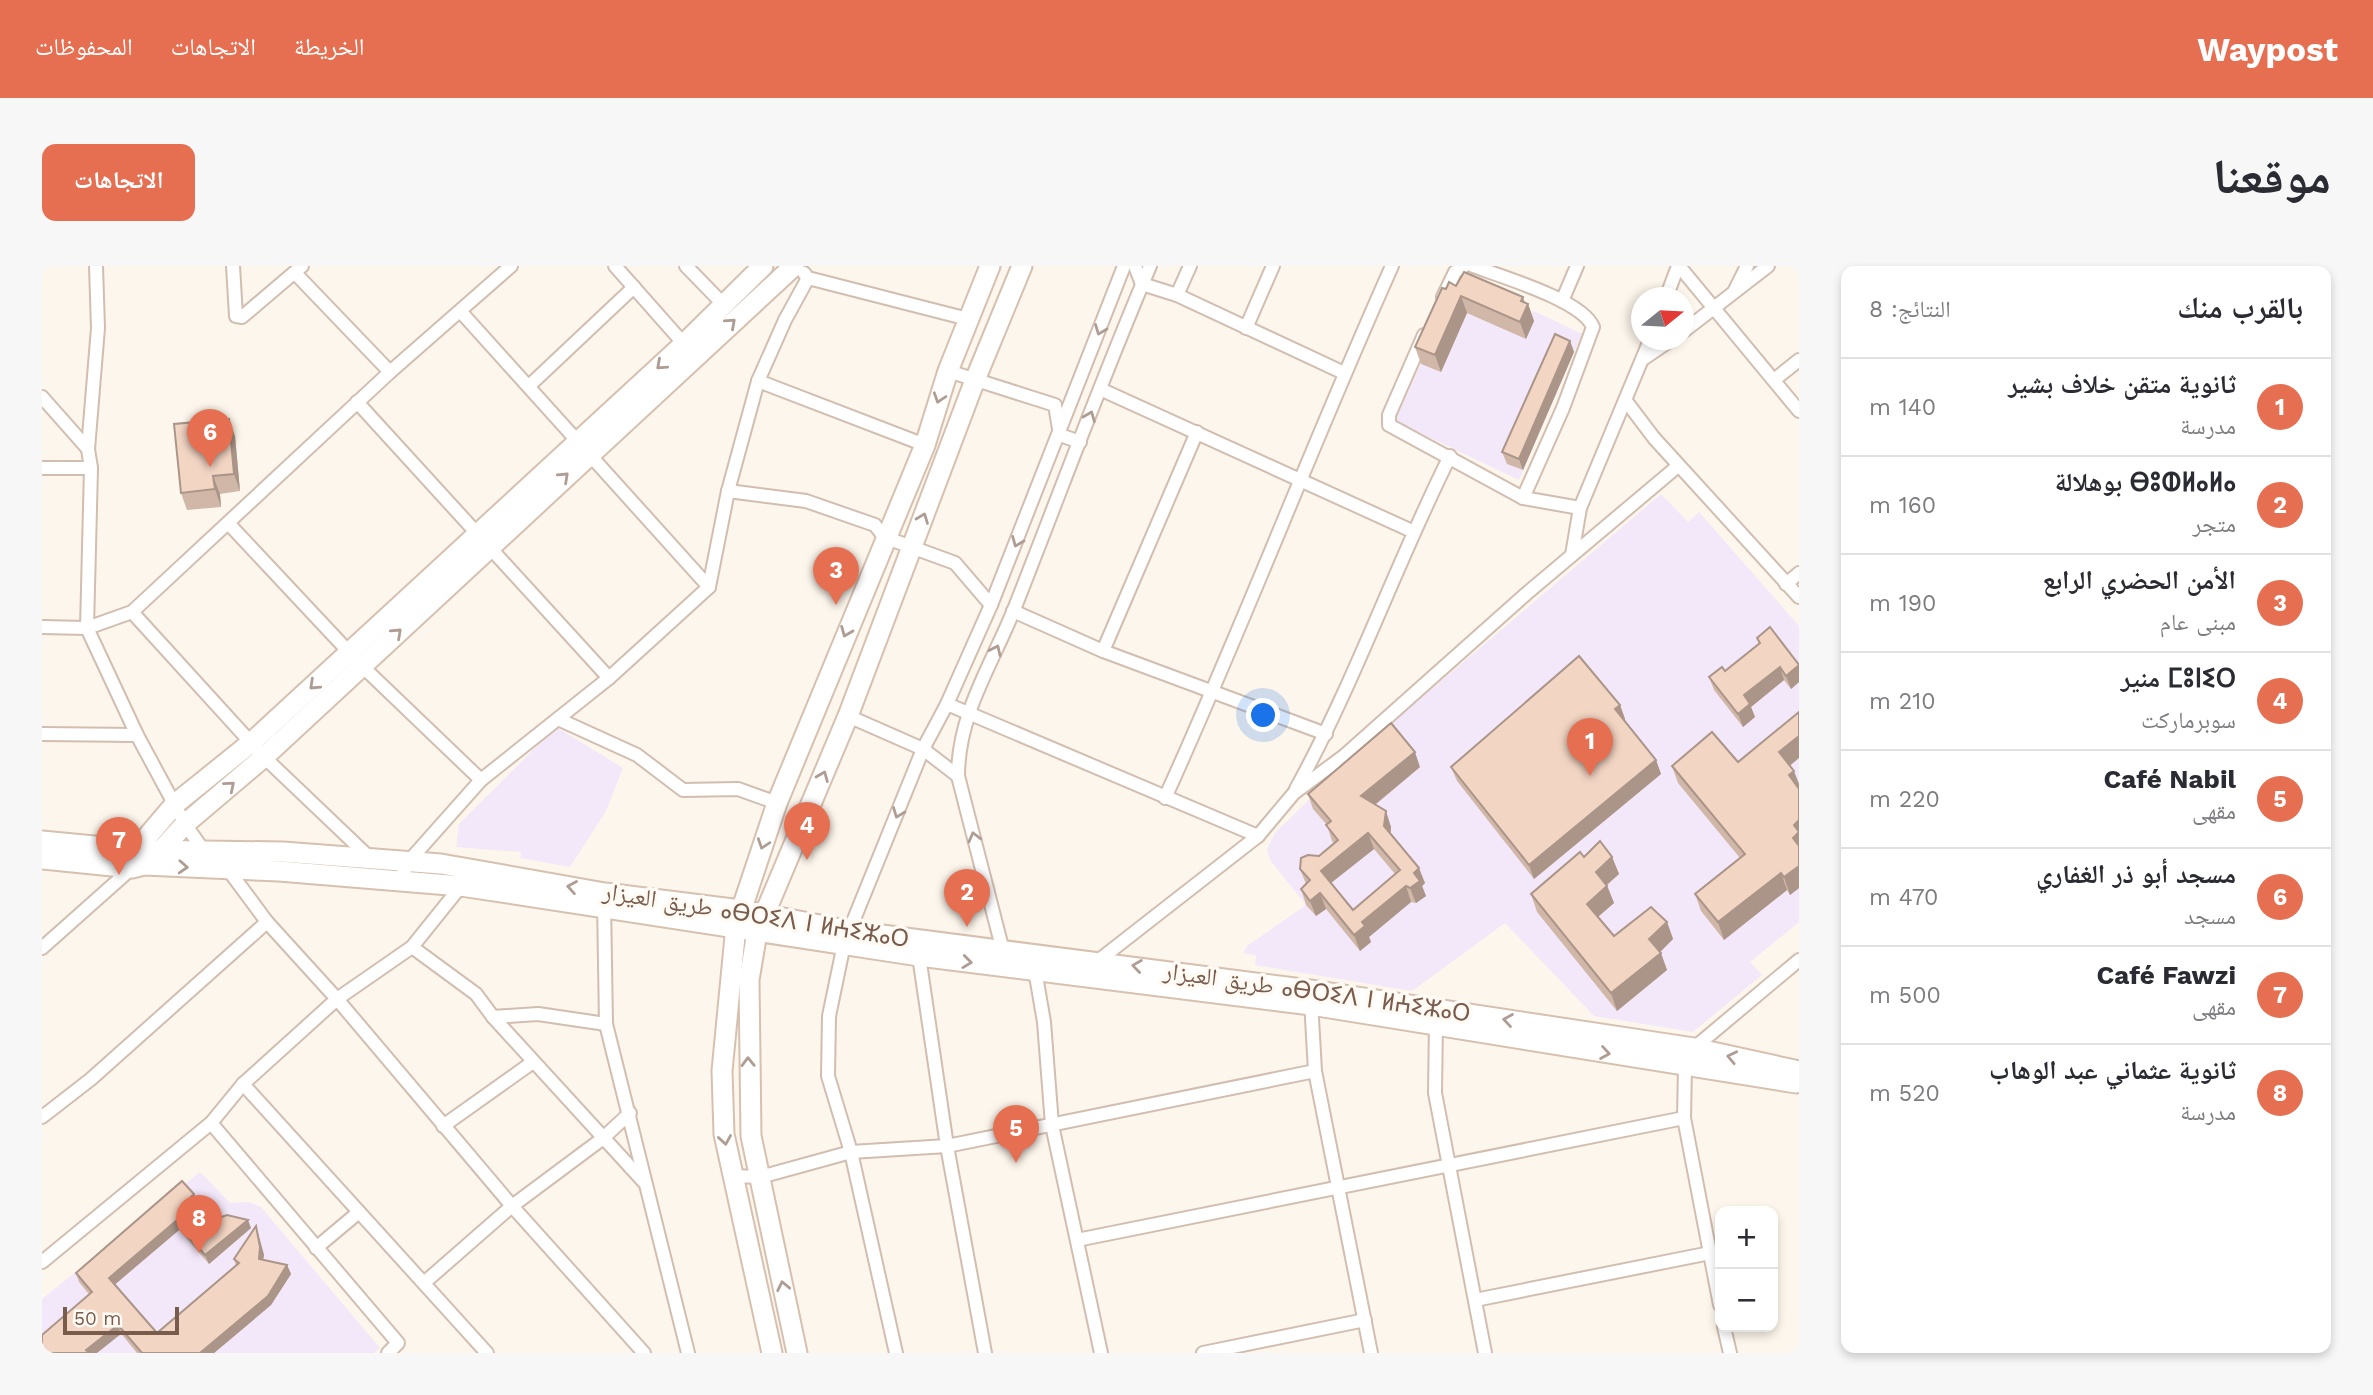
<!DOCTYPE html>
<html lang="ar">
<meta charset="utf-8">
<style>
:root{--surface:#fff;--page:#f7f7f7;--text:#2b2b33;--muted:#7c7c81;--line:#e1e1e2;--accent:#e76f51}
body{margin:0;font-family:"Work Sans","Noto Naskh Arabic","Noto Sans Tifinagh",sans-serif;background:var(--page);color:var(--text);direction:rtl}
.controls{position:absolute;right:21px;bottom:21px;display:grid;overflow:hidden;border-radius:14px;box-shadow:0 4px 10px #0003}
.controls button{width:63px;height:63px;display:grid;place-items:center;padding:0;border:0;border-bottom:2px solid var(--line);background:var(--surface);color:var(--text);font:35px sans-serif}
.compass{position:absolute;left:1589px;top:21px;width:63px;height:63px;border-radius:50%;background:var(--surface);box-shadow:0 4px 10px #0003;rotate:72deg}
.scale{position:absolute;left:21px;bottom:18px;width:116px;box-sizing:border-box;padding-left:7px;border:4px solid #7a5c4d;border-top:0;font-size:19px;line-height:24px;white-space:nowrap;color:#7a5c4d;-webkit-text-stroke:5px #fffaf3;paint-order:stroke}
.you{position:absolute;left:1222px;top:450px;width:24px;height:24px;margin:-18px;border:5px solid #fff;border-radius:50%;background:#1a73e8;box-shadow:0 0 0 10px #1a73e833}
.badge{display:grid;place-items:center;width:46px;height:46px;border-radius:50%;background:var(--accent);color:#fff;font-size:23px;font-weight:700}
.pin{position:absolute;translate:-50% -58px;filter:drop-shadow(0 2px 4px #0008)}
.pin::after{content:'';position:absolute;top:37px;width:24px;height:21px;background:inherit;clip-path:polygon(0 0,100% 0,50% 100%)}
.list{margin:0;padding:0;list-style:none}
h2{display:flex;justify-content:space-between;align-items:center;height:91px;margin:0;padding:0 28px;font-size:30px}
h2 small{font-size:23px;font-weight:400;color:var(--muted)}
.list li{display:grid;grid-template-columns:46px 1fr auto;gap:21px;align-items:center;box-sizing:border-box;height:98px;padding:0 28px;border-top:2px solid var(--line)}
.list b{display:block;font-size:26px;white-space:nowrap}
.list p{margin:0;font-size:23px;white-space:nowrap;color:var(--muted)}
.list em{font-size:23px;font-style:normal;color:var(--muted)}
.map{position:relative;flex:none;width:1757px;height:1087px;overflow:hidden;direction:ltr;border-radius:14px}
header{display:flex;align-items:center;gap:42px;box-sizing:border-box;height:98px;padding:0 35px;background:var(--accent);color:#fff}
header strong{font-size:33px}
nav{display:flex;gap:38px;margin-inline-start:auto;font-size:24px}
.intro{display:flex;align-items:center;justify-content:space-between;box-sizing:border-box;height:168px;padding:0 42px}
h1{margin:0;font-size:49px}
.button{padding:18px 32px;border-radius:14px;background:var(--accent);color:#fff;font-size:24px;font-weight:700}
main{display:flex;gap:42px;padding:0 42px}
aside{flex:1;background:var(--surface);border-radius:14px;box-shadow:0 4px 10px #0003}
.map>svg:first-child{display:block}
.education{fill:#f3e8fa}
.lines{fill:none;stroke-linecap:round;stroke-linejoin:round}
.minor-casing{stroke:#d1beb0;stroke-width:16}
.secondary-casing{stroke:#d6c0b0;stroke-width:23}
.minor{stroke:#fff;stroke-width:12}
.secondary{stroke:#fff;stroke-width:19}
.wall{fill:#d1b7a8;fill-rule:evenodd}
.shaded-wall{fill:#aa9588}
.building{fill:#f3d5c3;stroke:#aa9588;stroke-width:2;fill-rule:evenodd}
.oneway{stroke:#af9d94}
.labels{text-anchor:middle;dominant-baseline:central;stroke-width:7;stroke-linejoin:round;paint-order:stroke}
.street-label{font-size:24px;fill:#7a5c4d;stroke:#fffaf3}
</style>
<header>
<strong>Waypost</strong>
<nav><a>الخريطة</a><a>الاتجاهات</a><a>المحفوظات</a></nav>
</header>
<div class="intro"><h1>موقعنا</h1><a class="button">الاتجاهات</a></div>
<main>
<aside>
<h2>بالقرب منك<small>النتائج: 8</small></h2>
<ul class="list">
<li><span class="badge">1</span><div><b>ثانوية متقن خلاف بشير</b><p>مدرسة</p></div><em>140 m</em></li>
<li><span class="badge">2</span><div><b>ⴱⵓⵀⵍⴰⵍⴰ بوهلالة</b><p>متجر</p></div><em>160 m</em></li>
<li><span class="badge">3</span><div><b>الأمن الحضري الرابع</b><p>مبنى عام</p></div><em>190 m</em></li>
<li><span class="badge">4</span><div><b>ⵎⵓⵏⵉⵔ منير</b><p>سوبرماركت</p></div><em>210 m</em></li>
<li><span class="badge">5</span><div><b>Café Nabil</b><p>مقهى</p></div><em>220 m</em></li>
<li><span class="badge">6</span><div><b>مسجد أبو ذر الغفاري</b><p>مسجد</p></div><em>470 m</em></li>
<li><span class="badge">7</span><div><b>Café Fawzi</b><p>مقهى</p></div><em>500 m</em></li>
<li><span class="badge">8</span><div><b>ثانوية عثماني عبد الوهاب</b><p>مدرسة</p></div><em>520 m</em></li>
</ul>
</aside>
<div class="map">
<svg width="1757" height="1087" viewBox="0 0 1757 1087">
<rect width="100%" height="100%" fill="#fdf6ec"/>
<g class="education">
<polygon points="1405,39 1487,48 1492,45 1540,68 1477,214 1353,155"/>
<polygon points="1619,228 1646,256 1657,246 1757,360 1757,656 1708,696 1720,709 1651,766 1552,750 1463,657 1370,725 1213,699 1214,689 1201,687 1205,680 1264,639 1228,594 1225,583 1233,567 1318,484"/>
<polygon points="514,461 581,502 564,545 528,601 478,592 479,586 414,581 417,558"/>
<polygon points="158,906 188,937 206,936 219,941 338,1082 332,1087 0,1087 0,1033"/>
</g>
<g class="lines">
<g class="minor-casing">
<g id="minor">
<polyline points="191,0 194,50 200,51 260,0"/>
<polyline points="573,0 642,78"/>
<polyline points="644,0 682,39"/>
<polyline points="1093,0 1100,18 1135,29 1302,107"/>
<polyline points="1637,0 1757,145"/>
<polyline points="253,7 348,106"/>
<polyline points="762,7 766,12 926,53"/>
<polyline points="1693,24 1705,0"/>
<polyline points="1135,29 1148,0"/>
<polyline points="1401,31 1413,6 1422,0"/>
<polyline points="1624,32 1636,0"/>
<polyline points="1520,35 1535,0"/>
<polyline points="419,46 667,321"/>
<polyline points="1204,62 1231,0"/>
<polyline points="1642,65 1726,0"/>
<path d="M 1382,69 L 1347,149 L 1347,159 L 1481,232 L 1521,142 L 1551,61 C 1540,34 1460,11 1431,0"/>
<polyline points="1601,93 1629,74"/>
<polyline points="906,105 1013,139 1018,169 1038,176"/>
<polyline points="1732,114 1757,94"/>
<polyline points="716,115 883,179"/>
<polyline points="488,119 592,21"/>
<polyline points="1058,123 1370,265"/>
<polyline points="0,131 46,183"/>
<polyline points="1584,135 1612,172 1757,331"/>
<polyline points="315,136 567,412"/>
<polyline points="0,202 49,202 45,362 95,469 143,558 164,588"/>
<polyline points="49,202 46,183 56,62 54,0"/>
<polyline points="686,225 764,235 833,259 842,271 913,297 949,339"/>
<polyline points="1481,232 1538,242"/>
<polyline points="186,257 320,400 439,514"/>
<polyline points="1530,289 1538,242 1608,74"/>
<polyline points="1744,318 1757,307"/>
<polyline points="971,345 1061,385 1284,468"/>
<polyline points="90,346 222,491 328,592"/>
<polyline points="0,361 45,362 90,346 348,106 469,0"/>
<polyline points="1061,385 1155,166"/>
<polyline points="905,438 1216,570"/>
<polyline points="806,450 881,483 916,510"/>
<polyline points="516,453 595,489 641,524 696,523 735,537"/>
<polyline points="0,468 95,469"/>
<path d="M 1254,523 C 1313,416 1353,300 1408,190"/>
<path d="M 1123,532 C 1203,356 1271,176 1350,0"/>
<polyline points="185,602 225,656 295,733 470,940 602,1087"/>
<polyline points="358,613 367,595 439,514 567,412 667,321 686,225 716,115 743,54 766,12"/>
<polyline points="562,635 564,758 646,1087"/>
<polyline points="370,681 434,728 451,751 602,916"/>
<polyline points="0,682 90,602"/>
<path d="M 961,685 L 916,510 C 916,447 951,397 973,341 C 1018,227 1060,112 1108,0"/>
<polyline points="877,690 905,880 943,1087"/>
<polyline points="1052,698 1216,570 1252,527 1302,490 1484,328 1636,200"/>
<polyline points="993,704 1002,756 1010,859 1059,1087"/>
<polyline points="1269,735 1273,805 1329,1087"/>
<polyline points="451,751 496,748 564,758"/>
<polyline points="1394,755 1393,827 1443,1087"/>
<polyline points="201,818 445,1087"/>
<polyline points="0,851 49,813 225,656"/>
<polyline points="169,857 356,1077 346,1087"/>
<polyline points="401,860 491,796"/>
<polyline points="690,910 718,911 809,886 905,880 1273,805"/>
<polyline points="1035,974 1642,852"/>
<polyline points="274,982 317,946"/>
<polyline points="0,996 169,857 201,818 295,733 370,681 419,620"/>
<polyline points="383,1016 470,940 560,873 588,847"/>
<polyline points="1433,1034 1668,987"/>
<polyline points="1678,1039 1642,852 1643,800 1652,782 1757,694"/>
<polyline points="1682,1061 1688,1087"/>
<polyline points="854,1087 809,886 786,810 787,750 802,678 881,483 905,438 949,339 1082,0"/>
<polyline points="1161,1087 1323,1054"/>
</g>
</g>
<g class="secondary-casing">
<g id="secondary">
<polyline points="0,575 94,584 241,586 399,598 563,627 699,644 809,665 1268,724 1652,782 1757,805"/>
<polyline points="114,590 143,558 222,491 752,0"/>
<polyline points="0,593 90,602 102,599 237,605 419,620 877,690 1269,739 1754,817"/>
<polyline points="92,593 94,584 133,538 210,476 642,78 721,0"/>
<polyline points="730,1087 682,868 680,805 694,660 735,537 883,179 906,105 948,0"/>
<polyline points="755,1087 709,870 707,714 715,666 806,450 933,114 980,0"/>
</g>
</g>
<use href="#minor" class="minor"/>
<use href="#secondary" class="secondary"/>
</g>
<g class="wall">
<polygon points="1414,20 1483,37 1486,38 1492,55 1484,73 1425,47 1399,106 1379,98 1373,81 1404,23"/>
<polygon points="1528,75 1532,86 1481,204 1465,198 1460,186"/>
<polygon points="193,170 198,225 178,228 179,241 145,244 139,227"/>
<polygon points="1715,372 1757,397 1757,416 1749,423 1742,414 1709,441 1713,451 1701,461 1672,424 1667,411 1683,405 1717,378"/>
<polygon points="1578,439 1583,453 1582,454 1614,494 1619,508 1492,613 1415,515 1409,501"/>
<polygon points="1630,500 1748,500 1757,518 1757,622 1748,629 1745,624 1682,674 1659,645 1653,628 1698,592 1636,517"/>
<path d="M 1378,501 L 1333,539 L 1349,561 L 1348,568 L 1383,617 L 1380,620 L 1384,630 L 1374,637 L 1369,636 L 1327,671 L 1329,676 L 1318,685 L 1284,643 L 1274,650 L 1264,639 L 1259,623 L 1264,618 L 1258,603 L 1277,590 L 1292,577 L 1290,575 L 1285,559 L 1271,543 L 1266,528 ZM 1332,583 L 1353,608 L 1311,644 L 1289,617 Z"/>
<polygon points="1542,591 1570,591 1577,608 1565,619 1572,637 1556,651 1572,670 1625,656 1631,673 1618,686 1625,704 1575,745 1495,646 1489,628"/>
<polygon points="152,928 155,937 150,942 162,957 209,962 167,998 137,964 72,1019 115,1067 194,1000 192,993 214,960 222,989 221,993 245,999 249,1008 229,1039 172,1087 95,1087 37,1016 34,1007"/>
</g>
<g class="shaded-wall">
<polygon points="1419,30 1425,47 1399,106 1393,89"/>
<polygon points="1481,31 1484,41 1486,38 1492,55 1484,73 1478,56"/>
<polygon points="1528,75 1532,86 1481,204 1477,193"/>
<polygon points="187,153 193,170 198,225 192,208"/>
<polygon points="171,210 178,228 179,241 173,223"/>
<polygon points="1757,399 1757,416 1749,423 1744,410"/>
<polygon points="1738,401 1742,414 1709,441 1713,451 1701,461 1696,448 1702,429"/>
<polygon points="1578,439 1583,453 1578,457 1573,443"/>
<polygon points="1757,470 1757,492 1744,503 1737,486"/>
<polygon points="1373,486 1378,501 1324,546 1319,530"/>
<polygon points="1614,494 1619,508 1492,613 1487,599"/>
<polygon points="1752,505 1757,518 1757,523 1747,509"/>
<polygon points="1344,545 1349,561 1348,576 1342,560"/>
<polygon points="1757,554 1757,589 1751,572 1752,559"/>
<polygon points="1326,567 1332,583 1285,620 1279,605"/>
<polygon points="1570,591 1577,608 1560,623 1554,606"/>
<polygon points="1757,600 1757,622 1748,629 1742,611"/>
<polygon points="1377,602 1383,617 1380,620 1384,630 1374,637 1368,622 1372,607"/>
<polygon points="1739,607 1745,624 1682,674 1676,656"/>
<polygon points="1364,620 1369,636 1327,671 1329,676 1318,685 1312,669 1320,656"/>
<polygon points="1565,620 1572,637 1551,655 1545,638"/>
<polygon points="1278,627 1284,643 1274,650 1268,635"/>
<polygon points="1625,656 1631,673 1613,691 1607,673"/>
<polygon points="1619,687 1625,704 1575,745 1569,727"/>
<polygon points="152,928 155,937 148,944 144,936"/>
<polygon points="206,954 209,962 167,998 163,989"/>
<polygon points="134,955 137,964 70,1021 67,1012"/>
<polygon points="214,960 222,989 220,1001 217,993"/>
<polygon points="245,999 249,1008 229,1039 172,1087 158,1087"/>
<polygon points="76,1059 79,1068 55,1087 46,1087 44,1084"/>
</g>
<g class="building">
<polygon points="1422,6 1481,31 1479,35 1486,38 1478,56 1419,30 1393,89 1373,81 1400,22 1404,23 1407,16 1414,20"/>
<polygon points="1513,68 1528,75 1477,193 1460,186"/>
<polygon points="187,153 192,208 171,210 173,223 139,227 132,158"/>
<polygon points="1728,361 1757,399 1744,410 1738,401 1702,429 1708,438 1696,448 1667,411 1680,401 1683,405 1718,377 1715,372"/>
<polygon points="1537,390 1578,439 1573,443 1614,494 1487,599 1409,501"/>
<polygon points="1757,446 1757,470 1737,486 1752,505 1747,509 1757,523 1757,554 1752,559 1757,566 1751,572 1757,580 1757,600 1742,611 1739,607 1676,656 1653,628 1703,588 1630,500 1670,466 1696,496"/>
<path d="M 1349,457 L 1373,486 L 1319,530 L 1344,545 L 1342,560 L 1377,602 L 1372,607 L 1378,615 L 1368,622 L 1364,620 L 1320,656 L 1323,660 L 1312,669 L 1278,627 L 1268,635 L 1259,623 L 1268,614 L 1258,603 L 1259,592 L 1266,589 L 1277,590 L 1296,574 L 1284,559 L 1289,555 L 1266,528 ZM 1326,567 L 1358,604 L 1311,644 L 1279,605 Z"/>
<polygon points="1558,575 1570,591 1554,606 1565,620 1545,638 1572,670 1609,641 1625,656 1607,673 1619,687 1569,727 1489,628 1538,586 1542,591"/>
<polygon points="140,915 152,928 144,936 162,957 185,949 206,954 163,989 134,955 67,1012 115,1067 197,997 192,993 214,960 218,981 217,993 245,999 226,1030 158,1087 100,1087 76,1059 44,1084 47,1087 0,1087 0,1069 50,1026 34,1007"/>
</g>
<defs><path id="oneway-chevron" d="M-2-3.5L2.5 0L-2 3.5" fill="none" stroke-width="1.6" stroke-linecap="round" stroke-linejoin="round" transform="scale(1.75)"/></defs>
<g class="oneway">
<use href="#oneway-chevron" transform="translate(689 57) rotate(-42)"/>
<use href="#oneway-chevron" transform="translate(1058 64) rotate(111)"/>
<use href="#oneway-chevron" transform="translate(619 99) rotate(138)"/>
<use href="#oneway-chevron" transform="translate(897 132) rotate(108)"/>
<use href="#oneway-chevron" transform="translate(1048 150) rotate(-68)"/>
<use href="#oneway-chevron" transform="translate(522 211) rotate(-43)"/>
<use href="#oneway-chevron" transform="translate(881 252) rotate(-69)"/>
<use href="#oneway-chevron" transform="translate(975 276) rotate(112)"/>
<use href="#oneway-chevron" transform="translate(804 366) rotate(112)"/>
<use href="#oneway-chevron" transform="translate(355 367) rotate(-43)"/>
<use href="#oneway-chevron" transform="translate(954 384) rotate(-65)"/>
<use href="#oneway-chevron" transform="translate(272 419) rotate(137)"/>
<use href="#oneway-chevron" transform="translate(781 510) rotate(-68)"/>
<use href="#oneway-chevron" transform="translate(188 520) rotate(-40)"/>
<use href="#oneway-chevron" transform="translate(856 547) rotate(111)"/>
<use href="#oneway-chevron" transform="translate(932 571) rotate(-104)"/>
<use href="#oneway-chevron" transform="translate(721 578) rotate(109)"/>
<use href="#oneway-chevron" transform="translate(141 601) rotate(3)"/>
<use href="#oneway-chevron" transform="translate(530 621) rotate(-170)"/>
<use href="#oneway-chevron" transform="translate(925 696) rotate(7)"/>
<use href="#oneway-chevron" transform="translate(1095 700) rotate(-172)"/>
<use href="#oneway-chevron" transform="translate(1466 754) rotate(-171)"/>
<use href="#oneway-chevron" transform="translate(1563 787) rotate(9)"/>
<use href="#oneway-chevron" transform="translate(1690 791) rotate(-168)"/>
<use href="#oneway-chevron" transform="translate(706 796) rotate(-91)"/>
<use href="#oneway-chevron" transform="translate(683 874) rotate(81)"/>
<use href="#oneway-chevron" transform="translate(741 1020) rotate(-102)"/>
</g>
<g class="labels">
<g class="street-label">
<text transform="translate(714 649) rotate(9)">طريق العيزار ⴰⴱⵔⵉⴷ ⵏ ⵍⵄⵉⵣⴰⵔ</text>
<text transform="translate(1275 726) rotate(8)">طريق العيزار ⴰⴱⵔⵉⴷ ⵏ ⵍⵄⵉⵣⴰⵔ</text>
</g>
</g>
</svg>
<div class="controls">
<button>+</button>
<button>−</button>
</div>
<svg class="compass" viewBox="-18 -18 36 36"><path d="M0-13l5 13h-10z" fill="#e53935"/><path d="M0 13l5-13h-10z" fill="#7c7c81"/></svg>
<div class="scale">50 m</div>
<div class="you"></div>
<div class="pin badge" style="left:1548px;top:510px">1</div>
<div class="pin badge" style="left:925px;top:661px">2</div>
<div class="pin badge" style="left:794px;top:339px">3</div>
<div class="pin badge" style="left:765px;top:594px">4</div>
<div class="pin badge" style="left:974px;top:897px">5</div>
<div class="pin badge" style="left:168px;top:201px">6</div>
<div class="pin badge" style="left:77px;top:609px">7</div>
<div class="pin badge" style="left:157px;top:987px">8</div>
</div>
</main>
